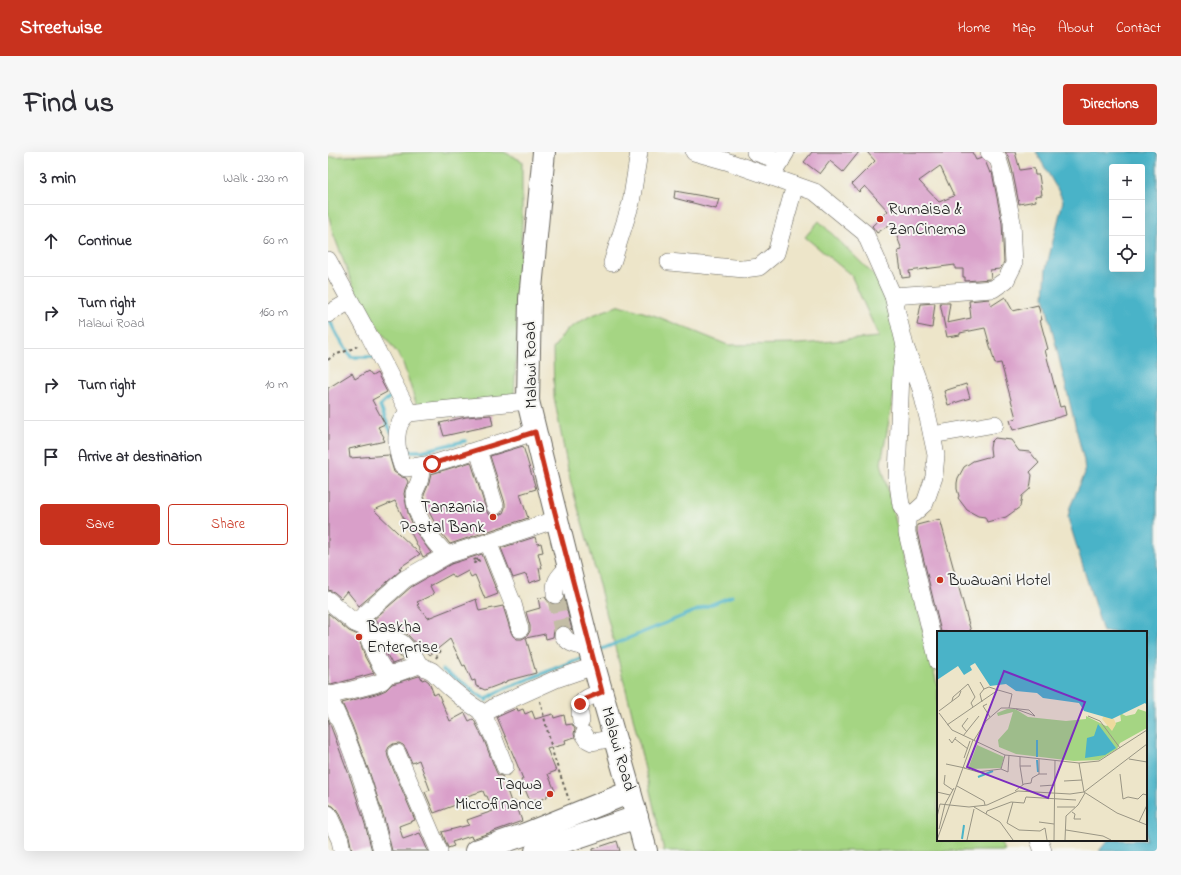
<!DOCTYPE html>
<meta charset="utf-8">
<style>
:root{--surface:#fff;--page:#f7f7f7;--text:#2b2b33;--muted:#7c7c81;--line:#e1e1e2;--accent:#c8321e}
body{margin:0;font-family:"Indie Flower",sans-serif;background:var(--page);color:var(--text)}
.controls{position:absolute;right:12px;top:12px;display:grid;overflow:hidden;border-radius:4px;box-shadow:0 4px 16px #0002}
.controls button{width:36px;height:36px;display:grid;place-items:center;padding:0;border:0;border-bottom:1px solid var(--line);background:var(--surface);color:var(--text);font:20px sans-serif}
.stop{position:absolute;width:12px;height:12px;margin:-9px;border:3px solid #c8321e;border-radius:50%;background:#fff}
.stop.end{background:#c8321e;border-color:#fff;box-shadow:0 1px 4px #0008}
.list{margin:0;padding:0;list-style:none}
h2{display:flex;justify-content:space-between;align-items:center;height:52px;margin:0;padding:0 16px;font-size:17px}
h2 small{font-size:13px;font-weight:400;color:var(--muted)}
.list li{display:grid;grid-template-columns:26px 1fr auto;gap:12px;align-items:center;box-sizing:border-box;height:72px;padding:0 16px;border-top:1px solid var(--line)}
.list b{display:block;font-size:15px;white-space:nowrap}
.list p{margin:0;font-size:13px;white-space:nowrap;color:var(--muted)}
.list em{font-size:13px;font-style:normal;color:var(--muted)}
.actions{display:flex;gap:8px;padding:12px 16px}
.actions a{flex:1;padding:9px 0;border:1px solid var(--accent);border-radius:4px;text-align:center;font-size:14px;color:var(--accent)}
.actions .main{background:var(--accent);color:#fff}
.icon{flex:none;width:22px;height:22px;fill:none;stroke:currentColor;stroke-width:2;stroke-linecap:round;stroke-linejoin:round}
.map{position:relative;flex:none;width:829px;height:699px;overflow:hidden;border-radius:4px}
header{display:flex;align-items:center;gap:24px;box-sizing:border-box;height:56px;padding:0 20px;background:var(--accent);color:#fff}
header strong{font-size:19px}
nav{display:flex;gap:22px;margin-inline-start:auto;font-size:14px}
.intro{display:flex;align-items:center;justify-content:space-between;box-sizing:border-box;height:96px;padding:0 24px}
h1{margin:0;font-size:28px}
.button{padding:10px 18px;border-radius:4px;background:var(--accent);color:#fff;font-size:14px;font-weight:700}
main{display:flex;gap:24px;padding:0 24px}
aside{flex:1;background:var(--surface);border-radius:4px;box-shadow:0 4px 16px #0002}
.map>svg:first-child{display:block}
.green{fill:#a5d583;stroke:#607850}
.water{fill:#4ab3c8;stroke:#336872;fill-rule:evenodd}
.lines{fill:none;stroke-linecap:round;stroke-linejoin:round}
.stream{stroke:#4ab3c8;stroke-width:3.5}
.building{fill:#d99fc9;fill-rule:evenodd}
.minor-tunnel{stroke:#c3bda6;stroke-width:17;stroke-dasharray:17 8;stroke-linecap:butt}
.minor-casing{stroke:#656259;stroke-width:18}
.major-casing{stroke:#656259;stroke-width:24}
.path{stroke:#656259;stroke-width:2;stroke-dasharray:3 3;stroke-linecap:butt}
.minor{stroke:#fff;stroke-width:17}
.major{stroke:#fff;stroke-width:22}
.route{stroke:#c8321e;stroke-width:5}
.poi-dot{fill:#c8321e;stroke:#f6f6f2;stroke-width:1.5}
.labels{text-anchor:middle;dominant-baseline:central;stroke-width:4;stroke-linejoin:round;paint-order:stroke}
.poi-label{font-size:17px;fill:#1c1c1c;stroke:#f6f6f2;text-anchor:start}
.street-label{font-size:17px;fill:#1c1c1c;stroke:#f6f6f2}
.inset-river{fill:none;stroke:#4ab3c8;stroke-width:2}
.inset-road{fill:none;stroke:#999584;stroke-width:1}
.view{fill:#7b2cbf;fill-opacity:0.15;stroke:#7b2cbf;stroke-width:2}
.inset-edge{fill:none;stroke:#1c1c1c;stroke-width:2}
</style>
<header>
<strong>Streetwise</strong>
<nav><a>Home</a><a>Map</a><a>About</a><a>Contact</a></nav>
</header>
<div class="intro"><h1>Find us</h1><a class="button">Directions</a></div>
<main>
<aside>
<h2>3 min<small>Walk · 230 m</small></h2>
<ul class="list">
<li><svg class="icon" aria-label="ahead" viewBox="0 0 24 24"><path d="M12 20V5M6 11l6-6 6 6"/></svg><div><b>Continue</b></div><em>60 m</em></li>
<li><svg class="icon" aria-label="right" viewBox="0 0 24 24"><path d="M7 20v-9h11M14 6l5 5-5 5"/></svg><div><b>Turn right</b><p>Malawi Road</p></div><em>160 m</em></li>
<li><svg class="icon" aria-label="right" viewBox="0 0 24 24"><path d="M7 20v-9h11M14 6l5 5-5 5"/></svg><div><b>Turn right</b></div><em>10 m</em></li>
<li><svg class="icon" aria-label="arrive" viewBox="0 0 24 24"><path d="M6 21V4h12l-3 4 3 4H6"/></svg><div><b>Arrive at destination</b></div></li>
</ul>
<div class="actions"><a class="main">Save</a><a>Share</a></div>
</aside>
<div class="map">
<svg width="829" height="699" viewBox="0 0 829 699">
<rect width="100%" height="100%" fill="#f6f6f2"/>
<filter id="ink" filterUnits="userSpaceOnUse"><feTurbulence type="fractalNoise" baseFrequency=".025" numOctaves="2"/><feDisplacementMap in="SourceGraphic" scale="8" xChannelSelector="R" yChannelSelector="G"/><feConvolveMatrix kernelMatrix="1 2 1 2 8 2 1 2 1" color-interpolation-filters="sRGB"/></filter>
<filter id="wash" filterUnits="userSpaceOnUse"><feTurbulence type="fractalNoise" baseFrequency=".012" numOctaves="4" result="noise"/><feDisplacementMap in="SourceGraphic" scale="16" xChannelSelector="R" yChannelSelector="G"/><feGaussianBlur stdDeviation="0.9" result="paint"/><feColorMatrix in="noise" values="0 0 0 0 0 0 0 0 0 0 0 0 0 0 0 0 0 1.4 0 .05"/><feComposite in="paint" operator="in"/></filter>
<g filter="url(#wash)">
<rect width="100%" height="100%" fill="#ede5c9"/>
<g class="green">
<polygon points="94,0 176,0 194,9 194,70 186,248 89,254 74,208 30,147 5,81 0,60 0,5"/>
<polygon points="491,69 554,131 575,194 553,311 610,536 610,688 671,688 677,699 336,699 303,557 262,398 242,328 226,245 225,197 238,178 262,164 292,153 328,164 400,193 472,192 551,185 523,123 477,85"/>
</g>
<path class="water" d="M 708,0 L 829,0 L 829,699 L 771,699 L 780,688 L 818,688 L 818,480 L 775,480 L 740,366 L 742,355 L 757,321 L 756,309 L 716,145 L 718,117 L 735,49 L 732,42 ZM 784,15 L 814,15 L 814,117 L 784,117 Z"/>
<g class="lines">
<g class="stream">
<polyline points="1,167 9,183 23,205 47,205"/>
<polyline points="63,280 52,254 66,241"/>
<polyline points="75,295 80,299 94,299 137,289"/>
<polyline points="269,499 404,444"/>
<polyline points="115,518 140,534 147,541 159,548"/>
<polyline points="158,548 166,542 178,536 256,505"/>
</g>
</g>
<g id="blocks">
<g class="building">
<polygon points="484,0 531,0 515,20 502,9 492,22 476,10"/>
<path d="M 539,0 L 644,0 L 648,8 L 654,6 L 658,11 L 662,21 L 664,20 L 674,71 L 676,110 L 672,117 L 662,118 L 663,126 L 662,127 L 637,129 L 637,125 L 635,125 L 635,117 L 627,117 L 627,113 L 581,119 L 582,125 L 574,126 L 570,99 L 574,98 L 564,71 L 549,81 L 544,74 L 560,59 L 537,34 L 531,40 L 524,32 L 547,9 ZM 612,14 L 626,44 L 611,50 L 591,29 Z"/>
<polygon points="677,0 687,0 692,18 706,16 707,23 711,23 714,43 707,44 708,49 691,52 684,17 680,4"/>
<polygon points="347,39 391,47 388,57 346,46"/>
<polygon points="677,145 685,159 710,153 714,168 712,168 720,197 717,198 732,255 736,254 738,263 685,278 682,268 688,266 673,211 667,212 657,176 632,181 632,183 619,185 612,151 622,151 619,171 643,166 641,149 661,147 663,154"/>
<polygon points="607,151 604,176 589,173 593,152"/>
<polygon points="40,219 44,224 49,221 59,240 44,248 57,272 50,275 56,285 55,286 57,289 21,297 22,306 61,303 66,320 74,325 78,326 80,330 77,337 76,342 80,361 88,380 103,401 95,405 67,349 46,358 92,402 71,416 73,418 31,454 19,439 13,446 6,440 0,438 0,236 24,221 27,227"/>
<polygon points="638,232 642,246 620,253 616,239"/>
<polygon points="163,263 165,273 116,284 112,271 138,265"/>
<polygon points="667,286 683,288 691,299 702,300 711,311 702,320 704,323 702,337 694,344 692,355 678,365 659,370 657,365 650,364 639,358 630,346 631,344 629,337 629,331 630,326 636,315 645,309 663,304 662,296 663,290"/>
<polygon points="195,294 208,337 192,342 200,366 122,392 110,377 99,356 96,343 101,331 103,322 143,310 158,357 160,362 164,364 170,363 175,361 177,356 177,351 162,304"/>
<polygon points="612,367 643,480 613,480 589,380 589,373"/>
<polygon points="207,385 209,392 213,391 215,400 210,401 214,416 211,416 213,427 201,431 198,422 185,426 173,396"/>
<polygon points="154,402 170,442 157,447 147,423 143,425 140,419 127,426 124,422 102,434 106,442 89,450 91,452 89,453 100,466 148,447 151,459 175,454 183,480 185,484 189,487 194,487 199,484 202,479 202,474 198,460 212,456 210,446 217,445 219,448 222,452 227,453 232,451 236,447 244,478 240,474 234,473 230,474 226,478 225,485 218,487 217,482 198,486 208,521 178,529 178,530 157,538 148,534 147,528 144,529 137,513 135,514 122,487 102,503 94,493 91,495 79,482 67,475 54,472 45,468 83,435 123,412"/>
<polygon points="0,461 21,479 30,483 37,505 46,521 3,533 1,532 0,528"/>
<polygon points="54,493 58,494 68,499 75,508 64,512"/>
<polygon points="91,524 93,525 94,528 97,527 101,530 106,543 110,541 122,569 137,561 141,569 145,567 146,568 156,588 168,619 170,623 174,624 183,650 187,649 194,669 144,687 143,684 124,690 126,694 120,696 114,680 141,673 139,668 165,659 159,644 157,644 155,639 136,645 138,649 106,661 97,640 102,638 91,608 84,611 78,597 75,593 71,591 65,592 61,595 59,599 60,605 87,668 71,674 75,687 92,681 100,699 64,699 56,666 42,622 24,573 14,551 51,541 58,538 64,532"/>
<polygon points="189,556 190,559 195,557 197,562 204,559 207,567 225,562 226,566 236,563 238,573 244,572 247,577 246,582 247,585 237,588 238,592 219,597 228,619 220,622 227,639 219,643 219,645 209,649 208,647 202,649 193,628 195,627 189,612 169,565"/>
<polygon points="0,567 23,628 37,672 44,699 24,699 21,684 9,658 5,654 0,652"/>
<polygon points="289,689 292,699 265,699 265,697"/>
</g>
</g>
</g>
<g filter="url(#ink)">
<use href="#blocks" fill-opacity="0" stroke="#656259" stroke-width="1"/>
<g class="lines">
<polyline class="minor-tunnel" points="227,443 235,483"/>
<g class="minor-casing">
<g id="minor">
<polyline points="366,0 398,9 487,40 537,81 565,144 577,194 593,237 601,270 608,303 606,325 597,351 586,361 579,363 573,353 569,325 573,220 577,194"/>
<polyline points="427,0 453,9"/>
<polyline points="443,25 458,0"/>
<polyline points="0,108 42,185 81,261"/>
<polyline points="341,110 416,117 431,115 448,101 467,33"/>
<polyline points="284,111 303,51 311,0"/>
<polyline points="565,144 665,137 678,128 686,112 684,70 674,20 670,7 661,0"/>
<polyline points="0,162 22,149"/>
<path d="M 200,249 L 81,261 C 64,272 68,297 74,314 L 78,316 L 104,312 L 207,280"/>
<polyline points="604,283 667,272"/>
<polyline points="150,298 167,354"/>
<path d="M 92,314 C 94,325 91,331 86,341 C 87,365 102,387 119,403"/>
<polyline points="579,363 579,381 610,510"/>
<path d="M 227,443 C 226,427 231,425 241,414"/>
<path d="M 0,448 L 27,471 L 38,476 C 41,489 50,514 60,522 L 69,521 L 91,513 L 104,519 L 121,535 L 139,550 L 151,558 L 155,563"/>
<polyline points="27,471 77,427 119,403 160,390"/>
<polyline points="38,476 51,482 62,484 74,491 88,507 91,513"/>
<polyline points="192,477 185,452 160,390 229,367"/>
<path d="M 235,483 C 240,493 252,493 261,496"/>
<path d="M 0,542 C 5,556 12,568 17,582 C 32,620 45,659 54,699"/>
<polyline points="0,544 47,532 54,529 60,522"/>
<path d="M 253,569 C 249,547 256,547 274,540"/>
<polyline points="256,582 260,588 264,590 287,586"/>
<polyline points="69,601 111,699"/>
<polyline points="177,615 165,584 155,563 168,554 228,527 266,514"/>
<polyline points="0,662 12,688 14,699"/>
<polyline points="711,688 715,699"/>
</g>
</g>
<g class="major-casing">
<g id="major">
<polyline points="216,0 202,147 200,249 214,307 261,496 302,640 318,699"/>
<polyline points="148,699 198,682 302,640"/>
<polyline points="208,699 309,665"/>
</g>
</g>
<g class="path">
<path d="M 0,208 C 8,200 21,200 31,193"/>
<polygon points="149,407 151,409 146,411 145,408"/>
<polyline points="108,506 113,498"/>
<polyline points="212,549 226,605 241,648"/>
</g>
<use href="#minor" class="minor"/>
<use href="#major" class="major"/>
</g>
</g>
<g class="lines" filter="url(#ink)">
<polyline class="route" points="104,312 207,280 226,357 274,540 257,547 252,552"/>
</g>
<g class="poi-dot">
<circle cx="552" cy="67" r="4"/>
<circle cx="165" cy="365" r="4"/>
<circle cx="612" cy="428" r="4"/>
<circle cx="31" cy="485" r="4"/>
<circle cx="222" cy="642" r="4"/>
</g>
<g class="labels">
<g class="poi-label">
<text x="560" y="57">Rumaisa &amp;<tspan x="560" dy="20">ZanCinema</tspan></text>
<text x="157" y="355" text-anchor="end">Tanzania<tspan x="157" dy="20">Postal Bank</tspan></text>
<text x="620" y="428">Bwawani Hotel</text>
<text x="39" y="475">Baskha<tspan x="39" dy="20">Enterprise</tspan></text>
<text x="214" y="632" text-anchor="end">Taqwa<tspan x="214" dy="20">Microfinance</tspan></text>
</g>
<g class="street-label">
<text transform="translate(203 213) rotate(-91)">Malawi Road</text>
<text transform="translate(290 597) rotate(74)">Malawi Road</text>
</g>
</g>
<g transform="translate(609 479)">
<rect width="210" height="210" fill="#ede5c9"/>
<path d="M 70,78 L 78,78 L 91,86 L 129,90 L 149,88 L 149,85 L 169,95 L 184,90 L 183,82 L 189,85 L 198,83 L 201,78 L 210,81 L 210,97 L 183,112 L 180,118 L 162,129 L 137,130 L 79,123 L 62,116 L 61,109 L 71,98 L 76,81 L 61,85 L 60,82 ZM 40,114 L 67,126 L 64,137 L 31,138 Z" fill="#a5d583"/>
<path d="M 167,85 L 177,88 L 179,93 L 175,100 L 165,88 Z" fill="#eeda9e"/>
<path d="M 0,1 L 210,1 L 210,74 L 208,72 L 175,88 L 147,80 L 142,72 L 106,67 L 100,62 L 79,60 L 69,53 L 53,55 L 38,32 L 33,35 L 35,39 L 27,44 L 21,35 L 0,49 ZM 161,93 L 179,117 L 168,124 L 148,127 L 150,107 L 157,105 Z" fill="#4ab3c8"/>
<path class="inset-river" d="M 100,109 L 100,126M 100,129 L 101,141M 41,146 L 56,140M 25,208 L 27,194"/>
<path class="inset-road" d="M 43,51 L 47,58 L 52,56 L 61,59M 15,70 L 16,66 L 31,53 L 38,66 L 34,72 L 36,76M 45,71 L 43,63 L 47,58M 50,73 L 46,75 L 53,86M 2,80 L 22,65 L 24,60M 2,82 L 15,99 L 68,124 L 142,132 L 162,130 L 210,99M 151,85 L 163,90 L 183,117M 10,94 L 61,59 L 75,63 L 72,77M 30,101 L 25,95 L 31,87M 26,105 L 42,85M 12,108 L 15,112 L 19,106M 18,108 L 31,118M 37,109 L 49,90 L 64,77 L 72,77 L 92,79 L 98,85 L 79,78M 83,126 L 83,135 L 94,135M 27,127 L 33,110M 102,128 L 102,143 L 110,143M 192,128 L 210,131M 142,132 L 147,161 L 180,182 L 210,194M 9,133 L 28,137M 83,135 L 86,154M 27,137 L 41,141 L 64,138M 64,138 L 71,141 L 72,124M 64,138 L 68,124M 183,143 L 186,168 L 191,166 L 201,168 L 206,163 L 210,164M 8,144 L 7,153 L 16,159M 127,150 L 145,149M 20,155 L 47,170 L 48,174M 103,155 L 118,154M 78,160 L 87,153 L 94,152 L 95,147 L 102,143M 0,161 L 13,164M 76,171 L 70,192 L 82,199 L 103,200 L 108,197 L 110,209M 37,176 L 63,191 L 76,209M 120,176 L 138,176M 135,181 L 138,183 L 137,188 L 144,188M 49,183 L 50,180 L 74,171 L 87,172 L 89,166 L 139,169M 0,186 L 3,173 L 32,176 L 50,174 L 81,160 L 133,163 L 147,161 L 210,113M 102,191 L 117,193M 202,191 L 210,174M 2,198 L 8,173 L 17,157M 129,199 L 166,205 L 174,209M 0,209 L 36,109M 30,209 L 37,178M 117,209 L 118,129M 128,209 L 129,185 L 141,174 L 148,162"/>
<path class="view" d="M 67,40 L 148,71 L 111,167 L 30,136 Z"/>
<rect width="210" height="210" class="inset-edge"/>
</g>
</svg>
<div class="controls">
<button>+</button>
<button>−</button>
<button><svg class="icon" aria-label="locate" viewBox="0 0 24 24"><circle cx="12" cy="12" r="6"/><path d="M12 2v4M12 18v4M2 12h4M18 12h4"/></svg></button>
</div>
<div class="stop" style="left:104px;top:312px"></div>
<div class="stop end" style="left:252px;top:552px"></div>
</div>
</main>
